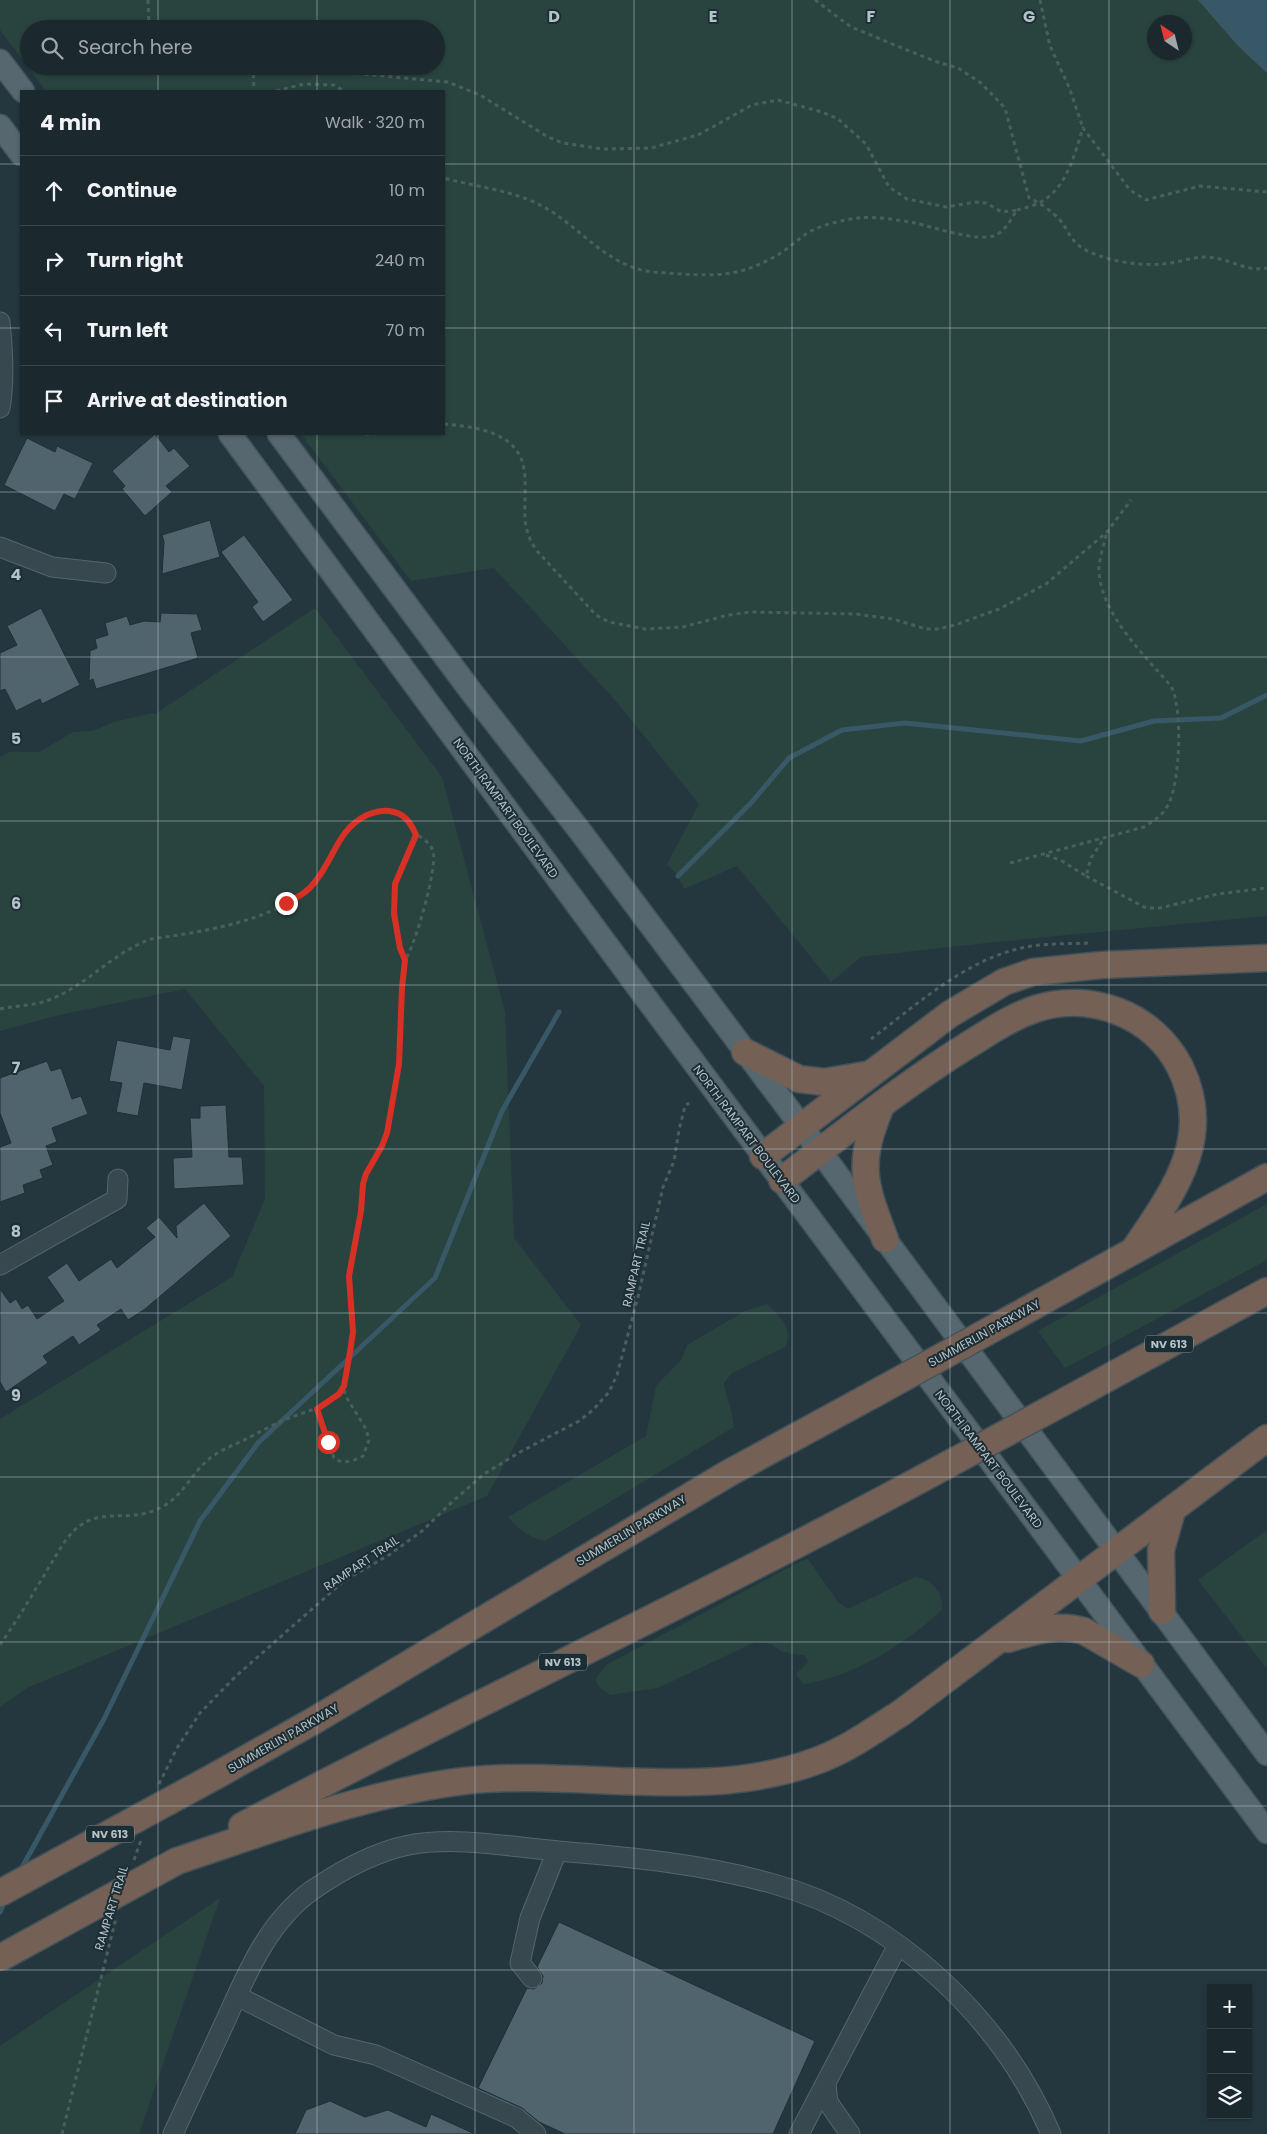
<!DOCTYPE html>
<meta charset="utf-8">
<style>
:root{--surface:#1b292f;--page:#243137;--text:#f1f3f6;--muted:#a0a6aa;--line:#39454b}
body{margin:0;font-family:Poppins,sans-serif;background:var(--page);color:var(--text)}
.controls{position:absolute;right:15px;bottom:15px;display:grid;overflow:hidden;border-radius:0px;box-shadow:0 1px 4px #0004}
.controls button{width:45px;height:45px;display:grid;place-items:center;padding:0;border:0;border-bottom:1px solid var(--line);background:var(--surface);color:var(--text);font:25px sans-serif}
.compass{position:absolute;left:1147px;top:15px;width:45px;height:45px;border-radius:50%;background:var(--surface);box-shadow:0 1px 4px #0004;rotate:325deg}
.stop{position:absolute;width:15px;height:15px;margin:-11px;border:4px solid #d93025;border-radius:50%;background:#fff}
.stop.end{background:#d93025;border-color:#fff;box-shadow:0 1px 5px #0008}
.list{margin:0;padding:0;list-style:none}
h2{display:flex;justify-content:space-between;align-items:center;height:65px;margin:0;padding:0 20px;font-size:21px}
h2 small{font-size:16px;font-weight:400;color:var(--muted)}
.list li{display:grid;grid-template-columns:32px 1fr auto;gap:15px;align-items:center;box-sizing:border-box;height:70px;padding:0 20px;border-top:1px solid var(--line)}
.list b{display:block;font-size:19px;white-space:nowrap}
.list em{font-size:16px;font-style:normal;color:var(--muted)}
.icon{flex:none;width:28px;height:28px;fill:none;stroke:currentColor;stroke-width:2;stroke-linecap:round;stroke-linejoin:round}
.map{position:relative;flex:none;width:1267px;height:2134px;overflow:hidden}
.search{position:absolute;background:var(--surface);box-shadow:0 1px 4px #0004;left:20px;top:20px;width:425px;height:55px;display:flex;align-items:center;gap:12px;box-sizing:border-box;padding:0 18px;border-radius:28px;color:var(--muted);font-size:19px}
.panel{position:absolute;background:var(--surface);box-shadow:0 1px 4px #0004;left:20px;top:90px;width:425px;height:345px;border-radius:0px}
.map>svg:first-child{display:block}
.green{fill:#29443f;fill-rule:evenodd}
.water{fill:#385867}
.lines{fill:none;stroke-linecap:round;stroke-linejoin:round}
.stream{stroke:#385867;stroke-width:5}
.building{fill:#4f646d;stroke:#1f2f36}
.minor-casing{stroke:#56656d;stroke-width:21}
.major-casing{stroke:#44545b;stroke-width:25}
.highway-casing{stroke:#43525a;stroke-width:29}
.path{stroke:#48605d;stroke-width:3;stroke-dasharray:4 4;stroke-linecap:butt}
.minor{stroke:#38484f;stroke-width:19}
.major{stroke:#56676f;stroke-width:22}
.highway{stroke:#756055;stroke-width:26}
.highway-bridge-casing{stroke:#43525a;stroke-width:29;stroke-linecap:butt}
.highway-bridge{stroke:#756055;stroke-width:26}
.route{stroke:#d93025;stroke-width:6}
.grid{fill:none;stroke:#b4c2ca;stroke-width:1;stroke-opacity:0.55}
.labels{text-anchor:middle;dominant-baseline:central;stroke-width:4;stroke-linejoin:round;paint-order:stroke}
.shield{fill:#1d2d34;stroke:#87959d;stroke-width:1}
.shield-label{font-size:11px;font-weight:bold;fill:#b4c2ca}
.street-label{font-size:12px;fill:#b4c2ca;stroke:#1d2d34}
.grid-label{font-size:16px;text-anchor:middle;font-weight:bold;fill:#b4c2ca;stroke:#1d2d34;stroke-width:4;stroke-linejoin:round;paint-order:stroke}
</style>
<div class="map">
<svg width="1267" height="2134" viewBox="0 0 1267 2134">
<rect width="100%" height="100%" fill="#24373f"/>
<g class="green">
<path d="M 0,0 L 1267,0 L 1267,916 L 996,942 L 861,957 L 831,982 L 737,866 L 684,889 L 678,876 L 667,864 L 699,804 L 615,700 L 494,568 L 411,581 L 301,434 L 444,434 L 444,91 L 46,91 L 0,30 ZM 1154,22 L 1184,22 L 1184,52 L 1154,52 ZM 29,29 L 436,29 L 436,66 L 29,66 Z"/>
<polygon points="315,608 442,777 505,1012 514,1238 581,1325 487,1496 27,1688 0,1707 0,1419 232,1277 265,1199 264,1086 185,989 59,1015 0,1031 0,757 10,752 39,752 73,732 92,731 114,722 153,713 155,714"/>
<polygon points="1267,1204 1267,1260 1065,1368 1038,1331"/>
<path d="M 767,1304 C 780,1316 794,1329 785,1347 L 732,1373 L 724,1383 C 726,1398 733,1411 734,1427 L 545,1541 C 530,1538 518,1529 508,1517 L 646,1436 L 656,1386 L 682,1359 L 687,1345 L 745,1311 Z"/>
<polygon points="1267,1530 1267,1669 1198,1580"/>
<path d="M 808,1559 L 838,1602 L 848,1609 L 915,1577 C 932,1579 943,1592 942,1610 C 905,1644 854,1677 803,1684 L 796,1674 L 808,1662 L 805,1655 L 798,1655 L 781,1651 L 771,1644 L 755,1642 L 658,1688 L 610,1695 L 598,1686 L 596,1678 L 606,1665 L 801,1561 Z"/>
<polygon points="220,1898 139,2134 0,2134 0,2046"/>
</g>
<polygon class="water" points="1198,0 1267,0 1267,73 1239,47"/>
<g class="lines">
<g class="stream">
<polyline points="678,876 751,803 789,758 842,730 905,723 1081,741 1154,721 1221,718 1267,695"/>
<polyline points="20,1871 104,1719 200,1521 258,1443 435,1278 502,1111 559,1012"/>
<polyline points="0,1912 5,1901"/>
</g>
</g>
<g class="building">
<polygon points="155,434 169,452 174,448 190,466 166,486 172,492 145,516 122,489 125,486 112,471"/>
<polygon points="27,438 55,452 57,446 93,463 75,499 64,494 55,511 4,485"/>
<polygon points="210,520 220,557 162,574 164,542 162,535"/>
<polygon points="244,535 293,600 263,622 252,607 258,602 221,552"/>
<polygon points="41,608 80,685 42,704 40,699 16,711 5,689 0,691 0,653 17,645 7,626"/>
<polygon points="161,613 197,614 202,630 191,633 198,658 96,689 93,679 89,681 90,651 97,648 95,639 108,635 105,623 127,616 130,625 144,621 160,622"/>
<polygon points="173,1036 191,1039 182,1090 144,1083 138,1116 116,1112 122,1083 109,1081 117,1040 170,1050"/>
<polygon points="47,1061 51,1071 61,1068 72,1099 81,1096 88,1114 52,1128 57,1142 46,1146 53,1165 40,1170 43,1178 23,1185 25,1193 0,1202 0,1147 11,1143 0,1113 0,1078"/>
<polygon points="226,1105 229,1157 242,1157 244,1185 174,1189 173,1158 192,1157 190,1118 200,1118 200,1106"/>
<polygon points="204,1203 231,1236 145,1309 128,1320 121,1309 97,1325 101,1330 79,1345 73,1336 43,1356 48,1363 6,1392 0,1382 0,1289 10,1303 16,1299 22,1309 28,1305 37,1319 64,1301 47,1277 67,1263 79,1281 111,1259 117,1268 155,1237 146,1228 159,1217 177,1238 176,1226"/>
<polygon points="559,1922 815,2041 773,2134 565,2134 539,2122 522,2108 478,2088 527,1988 534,1989 542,1983 543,1976 537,1967"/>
<polygon points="330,2101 365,2117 388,2110 426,2127 431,2114 475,2134 295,2134 306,2110"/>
</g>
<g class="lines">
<g class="minor-casing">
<g id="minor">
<path d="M 0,322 C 3,350 5,380 0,408"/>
<polyline points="0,547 52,567 106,573"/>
<polyline points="0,1265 117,1199 118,1179"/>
<polyline points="532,1978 520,1963 530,1918 557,1851"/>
<polyline points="237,1996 334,2045 376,2055 517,2118 536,2134"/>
<polyline points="826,2085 828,2102 850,2134"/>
<path d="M 173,2134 C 190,2097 207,2061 224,2024 C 246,1976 266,1924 311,1891 C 340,1871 374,1852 409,1845 C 456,1836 511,1847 558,1851 C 631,1857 703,1864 774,1884 C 896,1918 1002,2019 1051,2134"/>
<polyline points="799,2134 898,1945"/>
</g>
</g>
<g class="major-casing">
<g id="major">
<polyline points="0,61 23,91"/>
<polyline points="0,126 21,154"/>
<polyline points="230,434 643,994 1267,1832"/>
<polyline points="279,434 473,694 580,831 802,1127 1267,1754"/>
</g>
</g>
<g class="highway-casing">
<g id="highway">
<polyline points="745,1052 799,1079 824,1082 865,1075"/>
<path d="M 881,1106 C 857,1163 863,1182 885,1239"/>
<polyline points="763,1156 950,1014 1004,982 1033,972 1102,965 1267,958"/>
<path d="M 782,1180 C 842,1135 901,1087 965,1047 C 988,1033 1009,1018 1035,1009 C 1090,991 1153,1014 1180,1067 C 1215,1138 1173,1192 1134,1250"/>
<polyline points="1014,1317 1267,1177"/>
<polyline points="1071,1398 1267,1291"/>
<polyline points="1162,1611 1161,1550 1172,1511"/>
<path d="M 1008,1639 C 1034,1631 1058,1623 1084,1631 L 1141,1664"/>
<polyline points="219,1774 315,1720 729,1473 874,1394"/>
<path d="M 242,1826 C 476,1702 716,1591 949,1464"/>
<path d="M 177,1861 C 271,1830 365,1793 464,1781 C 581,1768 703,1803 816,1761 C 847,1750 874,1730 901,1713 L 1267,1438"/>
</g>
</g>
<g class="path">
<polyline points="148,0 149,29"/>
<path d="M 815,0 L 851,27 L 934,61 L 958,68 L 981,83 L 1005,108 L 1029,198 C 1040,203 1052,211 1060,220 C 1069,231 1070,241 1084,249 C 1106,261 1137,266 1162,264 C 1179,263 1199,254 1215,258 C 1234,261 1248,272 1267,268"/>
<polyline points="1040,0 1050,46 1069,87 1083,128"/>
<polyline points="253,66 254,91"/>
<path d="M 301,66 L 319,70 L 448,82 L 480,95 L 548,137 L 563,143 L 603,149 L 651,148 L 698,135 L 752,105 L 778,100 L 822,112 L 838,119 L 866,144 L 889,187 L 907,199 L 946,207 L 976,202 L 986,203 L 1002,212 L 1017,210 C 1011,219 1006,230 996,235 C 979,243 933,227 915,223 C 898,220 875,216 858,218 C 843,220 825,224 811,231 C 798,238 788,250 774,257 C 740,276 718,276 680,274 C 669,273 657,273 646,271 C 604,263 578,225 542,206 C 512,190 476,187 444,178"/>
<polyline points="276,91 304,84 334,85 344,91"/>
<path d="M 1017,210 C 1024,208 1033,206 1039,203 C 1067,189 1074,155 1083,128 L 1130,190 L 1146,200 L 1200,186 L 1267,192"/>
<path d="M 444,424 C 474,427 518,431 524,469 C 526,480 525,493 525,504 C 524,523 526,535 537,551 L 596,615 L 609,622 L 645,629 L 683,627 L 728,615 L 751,612 L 856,614 L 893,619 L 926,629 L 937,629 L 955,625 L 999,609 L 1046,584 L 1107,532 L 1131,500"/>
<polyline points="365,434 370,434"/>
<polyline points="1046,855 1062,861 1086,876 1091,858 1105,837"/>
<path d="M 1010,863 L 1144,827 C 1155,820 1164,814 1169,803 C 1180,780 1183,709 1171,686 C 1145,656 1100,613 1099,570 C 1099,558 1104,544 1107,532"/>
<polyline points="1086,876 1146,908 1160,908 1218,894 1267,888"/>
<path d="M 0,1009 C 19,1005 38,1006 56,997 C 91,981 113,953 151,939 C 202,932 259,923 304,894 C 333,874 329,833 367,815 C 375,812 381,810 390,811 C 404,813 410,821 417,835"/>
<path d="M 871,1039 C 915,1006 962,963 1017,949 C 1040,943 1065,944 1089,943"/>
<path d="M 317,1409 L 334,1458 C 343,1465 354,1461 363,1456 L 369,1440 L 366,1429 L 345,1395 L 344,1386 L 353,1331 L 349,1276 L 361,1211 L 363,1184 L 366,1174 L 382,1146 L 387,1133 L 395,1093 L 399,1064 L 402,988 L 405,960 L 400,948 L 398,936 L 394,893 L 395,884 L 417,835 C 423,838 430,843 433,851 C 438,867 415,946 405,960"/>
<path d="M 0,1645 L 20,1615 L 63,1544 C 95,1498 122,1528 162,1507 C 185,1495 194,1467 216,1454 C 227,1447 239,1443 250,1437 C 264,1430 277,1422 292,1417 C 311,1409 331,1408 343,1387"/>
<polyline points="159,1784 177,1748 200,1713 235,1677 320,1602 345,1580 389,1555 422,1531 453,1501 484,1474 520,1452 579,1421 593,1410 609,1392 617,1375 638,1297 663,1187 674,1161 679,1130 685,1106 689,1103"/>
<polyline points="134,1860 141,1840"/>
<polyline points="62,2134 116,1918"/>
</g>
<use href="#minor" class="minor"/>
<use href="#major" class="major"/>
<use href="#highway" class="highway"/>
<g class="highway-bridge-casing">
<g id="highway-bridge">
<polyline points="874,1394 1014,1317"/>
<polyline points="949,1464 1071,1398"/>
<polyline points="0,1893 219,1774"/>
<polyline points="0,1958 177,1861"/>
</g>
</g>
<use href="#highway-bridge" class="highway-bridge"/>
</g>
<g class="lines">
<path class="route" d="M 286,903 C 297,897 307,893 314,883 C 334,860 337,829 367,815 C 375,812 381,810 389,811 C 404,813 410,821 416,835 L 395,884 L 394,914 L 400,948 L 405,960 L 402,988 L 399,1064 L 387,1133 L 382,1146 L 366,1174 L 363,1184 L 361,1211 L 349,1276 L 353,1332 L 350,1352 L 344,1386 L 339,1394 L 317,1409 L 328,1442"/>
</g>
<path class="grid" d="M 158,0 L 158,29M 317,0 L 317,29M 475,0 L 475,2134M 634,0 L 634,2134M 792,0 L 792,2134M 950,0 L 950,2134M 1109,0 L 1109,2134M 158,66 L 158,91M 317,66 L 317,91M 0,164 L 21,164M 444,164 L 1267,164M 0,328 L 21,328M 444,328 L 1267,328M 158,434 L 158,2134M 317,434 L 317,2134M 0,492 L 1267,492M 0,657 L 1267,657M 0,821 L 1267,821M 0,985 L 1267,985M 0,1149 L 1267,1149M 0,1313 L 1267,1313M 0,1477 L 1267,1477M 0,1642 L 1267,1642M 0,1806 L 1267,1806M 0,1970 L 1267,1970"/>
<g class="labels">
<g class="shield">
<rect x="1145" y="1335.5" width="48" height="17" rx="4"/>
<rect x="539" y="1653.5" width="48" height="17" rx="4"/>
<rect x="86" y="1825.5" width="48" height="17" rx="4"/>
</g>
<g class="shield-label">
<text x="1169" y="1344">NV 613</text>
<text x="563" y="1662">NV 613</text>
<text x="110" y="1834">NV 613</text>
</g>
<g class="street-label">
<text transform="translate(506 808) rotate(54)">NORTH RAMPART BOULEVARD</text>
<text transform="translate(747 1134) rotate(53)">NORTH RAMPART BOULEVARD</text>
<text transform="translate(636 1264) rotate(-77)">RAMPART TRAIL</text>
<text transform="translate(984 1333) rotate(-29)">SUMMERLIN PARKWAY</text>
<text transform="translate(989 1459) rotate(53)">NORTH RAMPART BOULEVARD</text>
<text transform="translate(631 1530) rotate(-31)">SUMMERLIN PARKWAY</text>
<text transform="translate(361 1563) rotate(-34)">RAMPART TRAIL</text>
<text transform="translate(283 1738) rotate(-30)">SUMMERLIN PARKWAY</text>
<text transform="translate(111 1908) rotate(-73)">RAMPART TRAIL</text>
</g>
</g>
<g class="grid-label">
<text x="554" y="22">D</text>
<text x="713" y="22">E</text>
<text x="871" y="22">F</text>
<text x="1029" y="22">G</text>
<text x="16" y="580">4</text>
<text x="16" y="744">5</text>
<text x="16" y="909">6</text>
<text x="16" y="1073">7</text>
<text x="16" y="1237">8</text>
<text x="16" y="1401">9</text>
</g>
</svg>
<div class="controls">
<button>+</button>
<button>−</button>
<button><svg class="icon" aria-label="layers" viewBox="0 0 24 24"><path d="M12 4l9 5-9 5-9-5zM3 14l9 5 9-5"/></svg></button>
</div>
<svg class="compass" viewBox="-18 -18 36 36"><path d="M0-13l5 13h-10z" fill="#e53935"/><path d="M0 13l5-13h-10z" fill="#a0a6aa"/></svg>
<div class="stop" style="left:328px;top:1442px"></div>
<div class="stop end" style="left:286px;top:903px"></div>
<div class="search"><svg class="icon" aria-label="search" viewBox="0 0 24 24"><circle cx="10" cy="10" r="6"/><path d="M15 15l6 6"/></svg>Search here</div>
<section class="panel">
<h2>4 min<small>Walk · 320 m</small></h2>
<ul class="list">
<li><svg class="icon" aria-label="ahead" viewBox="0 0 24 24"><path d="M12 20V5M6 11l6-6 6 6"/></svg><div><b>Continue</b></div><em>10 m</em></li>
<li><svg class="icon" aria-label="right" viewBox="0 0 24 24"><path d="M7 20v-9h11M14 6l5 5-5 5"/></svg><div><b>Turn right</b></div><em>240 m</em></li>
<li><svg class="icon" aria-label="left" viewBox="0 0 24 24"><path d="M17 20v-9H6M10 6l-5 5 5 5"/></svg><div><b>Turn left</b></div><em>70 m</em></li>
<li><svg class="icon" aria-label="arrive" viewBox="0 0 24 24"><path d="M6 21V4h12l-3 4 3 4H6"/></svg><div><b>Arrive at destination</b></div></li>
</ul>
</section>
</div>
